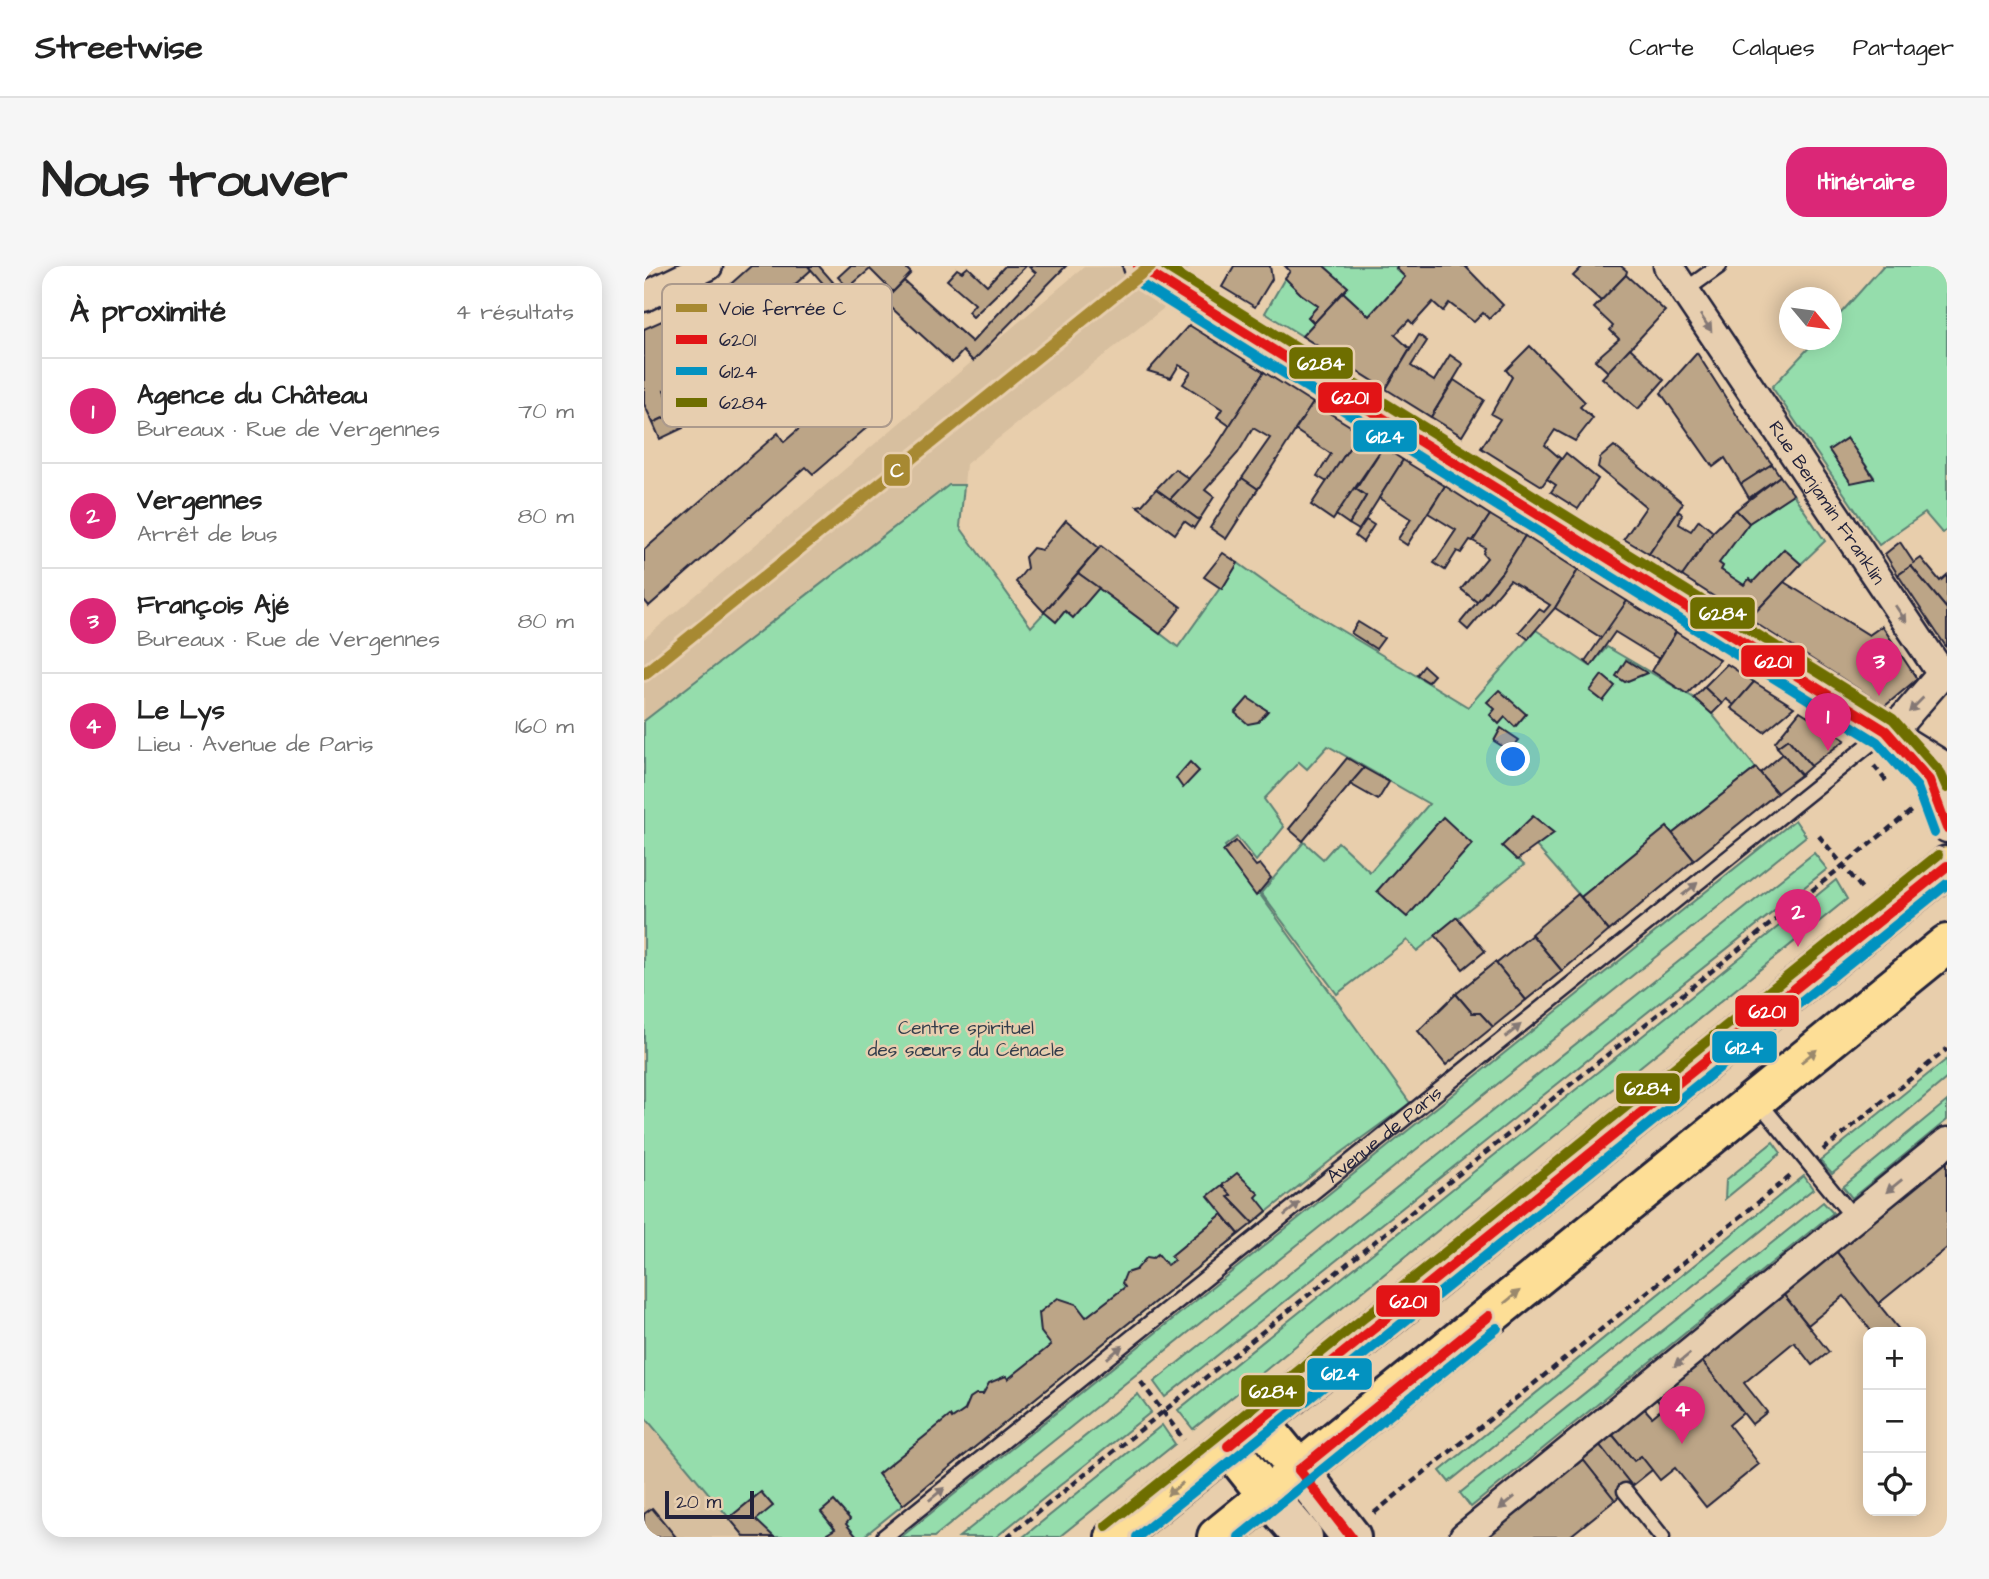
<!DOCTYPE html>
<html lang="fr">
<meta charset="utf-8">
<style>
:root{--surface:#fff;--page:#f6f6f6;--text:#222;--muted:#767676;--line:#e0e0e0;--accent:#db2777}
body{margin:0;font-family:"Architects Daughter",sans-serif;background:var(--page);color:var(--text)}
.controls{position:absolute;right:21px;bottom:21px;display:grid;overflow:hidden;border-radius:14px;box-shadow:0 4px 18px #0003}
.controls button{width:63px;height:63px;display:grid;place-items:center;padding:0;border:0;border-bottom:2px solid var(--line);background:var(--surface);color:var(--text);font:35px sans-serif}
.compass{position:absolute;left:1135px;top:21px;width:63px;height:63px;border-radius:50%;background:var(--surface);box-shadow:0 4px 18px #0003;rotate:119deg}
.scale{position:absolute;left:21px;bottom:18px;width:89px;box-sizing:border-box;padding-left:7px;border:4px solid #22223b;border-top:0;font-size:19px;line-height:24px;white-space:nowrap;color:#22223b;-webkit-text-stroke:5px #e7ceaf;paint-order:stroke}
.you{position:absolute;left:870px;top:494px;width:24px;height:24px;margin:-18px;border:5px solid #fff;border-radius:50%;background:#1a73e8;box-shadow:0 0 0 10px #1a73e833}
.badge{display:grid;place-items:center;width:46px;height:46px;border-radius:50%;background:var(--accent);color:#fff;font-size:23px;font-weight:700}
.pin{position:absolute;translate:-50% -58px;filter:drop-shadow(0 2px 4px #0008)}
.pin::after{content:'';position:absolute;top:37px;width:24px;height:21px;background:inherit;clip-path:polygon(0 0,100% 0,50% 100%)}
.list{margin:0;padding:0;list-style:none}
h2{display:flex;justify-content:space-between;align-items:center;height:91px;margin:0;padding:0 28px;font-size:30px}
h2 small{font-size:23px;font-weight:400;color:var(--muted)}
.list li{display:grid;grid-template-columns:46px 1fr auto;gap:21px;align-items:center;box-sizing:border-box;height:105px;padding:0 28px;border-top:2px solid var(--line)}
.list b{display:block;font-size:26px;white-space:nowrap}
.list p{margin:0;font-size:23px;white-space:nowrap;color:var(--muted)}
.list em{font-size:23px;font-style:normal;color:var(--muted)}
.icon{flex:none;width:38px;height:38px;fill:none;stroke:currentColor;stroke-width:2;stroke-linecap:round;stroke-linejoin:round}
.map{position:relative;flex:none;width:1303px;height:1271px;overflow:hidden;border-radius:21px}
header{display:flex;align-items:center;gap:42px;box-sizing:border-box;height:98px;padding:0 35px;background:var(--surface);border-bottom:2px solid var(--line)}
header strong{font-size:33px}
nav{display:flex;gap:38px;margin-inline-start:auto;font-size:24px}
.intro{display:flex;align-items:center;justify-content:space-between;box-sizing:border-box;height:168px;padding:0 42px}
h1{margin:0;font-size:49px}
.button{padding:18px 32px;border-radius:21px;background:var(--accent);color:#fff;font-size:24px;font-weight:700}
main{display:flex;gap:42px;padding:0 42px}
aside{flex:1;background:var(--surface);border-radius:21px;box-shadow:0 4px 18px #0003}
.map>svg:first-child{display:block}
.built{fill:#d7bf9f}
.green{fill:#95ddac;stroke:#5c8074;stroke-width:2;fill-rule:evenodd}
.building{fill:#bca587;stroke:#22223b;stroke-width:2}
.lines{fill:none;stroke-linecap:round;stroke-linejoin:round}
.lane-casing{stroke:#22223b;stroke-width:19}
.street-casing{stroke:#22223b;stroke-width:33}
.secondary-casing{stroke:#22223b;stroke-width:44}
.primary-casing{stroke:#22223b;stroke-width:44}
.path{stroke:#22223b;stroke-width:4.5;stroke-dasharray:7 5;stroke-linecap:butt}
.lane{stroke:#e7ceaf;stroke-width:14}
.street{stroke:#e7ceaf;stroke-width:28}
.secondary{stroke:#e7ceaf;stroke-width:38}
.primary{stroke:#fdde96;stroke-width:38}
.bus-1-casing{stroke:#e7ceaf;stroke-width:16}
.bus-2-casing{stroke:#e7ceaf;stroke-width:16}
.bus-3-casing{stroke:#e7ceaf;stroke-width:16}
.bus-1{stroke:#e21416;stroke-width:10}
.bus-2{stroke:#0392c0;stroke-width:10}
.bus-3{stroke:#6e6e00;stroke-width:10}
.rail-1-casing{stroke:#e7ceaf;stroke-width:18}
.rail-1{stroke:#a78932;stroke-width:12}
.oneway{fill:#847875}
.oneway2{fill:#9a896d}
.labels{text-anchor:middle;dominant-baseline:central;stroke-width:5;stroke-linejoin:round;paint-order:stroke}
.street-label{font-size:19px;fill:#22223b;stroke:#e7ceaf}
.park-label{font-size:19px;fill:#333e4c;stroke:#e7ceaf}
.key{fill:#e7ceaf;stroke:#ac9a8c;stroke-width:2}
.key-label{font-size:19px;fill:#22223b}
.line-badge{stroke:#e7ceaf;stroke-width:2.5}
.badge-label{font-size:19px;text-anchor:middle;font-weight:bold;fill:#fff}
</style>
<header>
<strong>Streetwise</strong>
<nav><a>Carte</a><a>Calques</a><a>Partager</a></nav>
</header>
<div class="intro"><h1>Nous trouver</h1><a class="button">Itinéraire</a></div>
<main>
<aside>
<h2>À proximité<small>4 résultats</small></h2>
<ul class="list">
<li><span class="badge">1</span><div><b>Agence du Château</b><p>Bureaux · Rue de Vergennes</p></div><em>70 m</em></li>
<li><span class="badge">2</span><div><b>Vergennes</b><p>Arrêt de bus</p></div><em>80 m</em></li>
<li><span class="badge">3</span><div><b>François Ajé</b><p>Bureaux · Rue de Vergennes</p></div><em>80 m</em></li>
<li><span class="badge">4</span><div><b>Le Lys</b><p>Lieu · Avenue de Paris</p></div><em>160 m</em></li>
</ul>
</aside>
<div class="map">
<svg width="1303" height="1271" viewBox="0 0 1303 1271">
<rect width="100%" height="100%" fill="#e8ceac"/>
<filter id="ink" filterUnits="userSpaceOnUse"><feTurbulence type="fractalNoise" baseFrequency=".0143" numOctaves="2"/><feDisplacementMap in="SourceGraphic" scale="14" xChannelSelector="R" yChannelSelector="G"/><feConvolveMatrix kernelMatrix="1 2 1 2 8 2 1 2 1" color-interpolation-filters="sRGB"/></filter>
<g filter="url(#ink)">
<g class="built">
<polygon points="548,0 511,36 520,42 322,198 320,219 305,219 0,455 0,373 440,1"/>
<polygon points="0,1150 101,1271 0,1271"/>
</g>
<g class="green">
<polygon points="680,0 754,0 752,3 761,11 725,50 699,26 704,21"/>
<path d="M 1239,0 L 1303,0 L 1303,264 L 1298,267 L 1281,247 L 1235,279 L 1128,121 L 1172,74 L 1188,74 L 1188,57 ZM 1203,172 L 1230,211 L 1229,212 L 1207,216 L 1185,184 Z"/>
<polygon points="641,12 657,28 674,40 664,51 670,57 658,70 621,47"/>
<polygon points="305,219 320,219 316,261 387,361 437,307 534,381 594,297 637,328 824,441 892,364 946,400 963,381 1050,432 1068,448 1112,502 1028,568 1023,561 937,631 892,580 910,567 889,551 859,580 880,599 773,685 763,674 693,728 617,627 660,576 679,593 694,576 726,606 785,538 684,480 663,503 655,496 620,533 640,561 612,595 593,571 581,580 766,837 686,895 219,1271 101,1271 0,1150 0,455"/>
<polygon points="1149,228 1181,275 1157,298 1140,283 1109,316 1105,313 1100,319 1077,304 1079,300 1075,297 1105,257"/>
<polygon points="1151,554 1162,570 290,1271 257,1271"/>
<polygon points="1170,587 1183,603 521,1131 510,1116"/>
<polygon points="1192,614 1203,633 549,1163 534,1144"/>
<polygon points="1303,793 1303,812 1188,908 1176,895"/>
<polygon points="1303,835 1303,854 1208,932 1199,921"/>
<polygon points="1129,876 1137,887 1081,933 1082,914"/>
<polygon points="1160,910 1169,923 805,1216 796,1205"/>
<polygon points="1179,936 1189,947 827,1241 816,1227"/>
<polygon points="494,1128 507,1146 352,1271 315,1271"/>
<polygon points="518,1159 531,1178 415,1271 379,1271"/>
</g>
<g class="building">
<polygon points="107,0 164,0 167,4 100,64 71,32"/>
<polygon points="164,0 175,0 189,16 182,21"/>
<polygon points="260,0 267,7 249,26 226,3 204,22 194,11 206,0"/>
<polygon points="361,0 382,0 329,51 324,46 331,38 303,14 313,3 318,6 324,1 343,19"/>
<polygon points="384,0 422,0 329,95 319,85 308,97 240,35 260,15 328,76 392,7"/>
<polygon points="590,0 626,0 628,13 611,41 578,21"/>
<polygon points="641,0 680,0 704,21 670,57 664,51 674,40 657,28 641,12 646,5"/>
<polygon points="754,0 821,0 859,39 845,53 839,47 830,56 805,37 799,45 789,36 769,58 765,54 751,69 766,83 742,123 658,70 699,26 725,50 761,11 752,2"/>
<polygon points="939,0 977,0 983,5 982,9 957,35 929,10"/>
<polygon points="982,9 1021,45 964,106 951,94 975,73 966,64 969,60 950,42"/>
<polygon points="20,54 44,112 20,124 30,147 9,157 0,138 0,63"/>
<polygon points="545,59 620,106 586,160 573,151 578,143 539,118 547,106 535,99 527,112 504,105"/>
<polygon points="775,69 783,75 767,100 790,115 806,89 819,98 787,151 742,123"/>
<polygon points="886,80 941,136 936,141 949,152 931,175 911,164 901,179 917,193 898,220 837,182 856,153 847,148 868,111 862,104"/>
<polygon points="986,82 1020,114 994,143 958,112"/>
<polygon points="1053,87 1103,165 1128,198 1097,218 1081,192 1069,201 1017,127"/>
<polygon points="620,106 669,137 614,223 598,212 626,172 609,162 594,187 561,224 570,231 555,254 526,233 568,187"/>
<polygon points="810,114 840,134 818,170 787,151"/>
<polygon points="206,118 234,152 169,208 162,201 5,340 0,334 0,284 134,167 140,176"/>
<polygon points="669,137 716,166 683,216 673,210 687,188 651,164"/>
<polygon points="32,146 39,162 16,173 9,157"/>
<polygon points="716,166 739,181 689,254 667,239"/>
<polygon points="1203,172 1224,203 1230,212 1207,217 1185,184"/>
<polygon points="970,180 1039,237 1005,288 980,273 1002,241 954,201 956,192"/>
<polygon points="739,181 759,194 715,264 705,258 722,230 712,223"/>
<polygon points="922,187 954,213 934,243 907,226 912,219 903,213"/>
<polygon points="759,194 801,220 763,279 754,273 767,253 735,232"/>
<polygon points="1128,198 1136,210 1105,232 1097,218"/>
<polygon points="531,203 545,213 526,233 512,223"/>
<polygon points="1136,210 1149,228 1105,257 1092,244"/>
<polygon points="598,212 614,223 582,273 566,262"/>
<polygon points="801,220 846,249 829,275 826,274 817,287 813,285 801,304 790,297 812,264 784,247"/>
<polygon points="710,222 722,230 705,258 692,249"/>
<polygon points="512,223 555,254 550,262 540,255 531,268 493,240 498,239"/>
<polygon points="1092,244 1105,257 1075,297 1079,300 1077,304 1100,319 1105,313 1109,316 1140,283 1157,298 1105,353 1038,310 1069,266"/>
<polygon points="1034,245 1038,248 1035,258 1047,265 1055,254 1069,266 1038,310 1005,288"/>
<polygon points="846,249 881,270 858,306 833,336 817,323 843,292 839,287 841,282 829,275"/>
<polygon points="422,254 455,282 400,346 372,316 383,302 381,291 389,282 398,284"/>
<polygon points="722,254 730,259 719,276 711,270"/>
<polygon points="881,270 934,304 911,342 884,373 875,366 895,343 900,346 906,339 866,314 824,364 816,357 858,306"/>
<polygon points="1256,276 1270,297 1277,292 1296,315 1303,309 1303,343 1267,300 1254,309 1241,288"/>
<polygon points="457,280 537,341 516,368 434,307"/>
<polygon points="579,287 594,297 578,323 560,311"/>
<polygon points="1267,300 1303,343 1303,382 1254,309"/>
<polygon points="934,304 983,335 959,373 911,342"/>
<polygon points="434,307 455,322 429,352 421,345 412,356 400,346"/>
<polygon points="1140,316 1225,369 1238,360 1273,413 1241,440 1105,353"/>
<polygon points="983,335 1032,366 1015,393 971,366 947,400 941,395"/>
<polygon points="714,356 740,372 732,383 707,367"/>
<polygon points="1032,366 1076,394 1043,428 1008,405"/>
<polygon points="982,394 1003,407 981,416 972,410"/>
<polygon points="1083,398 1110,416 1090,439 1082,433 1078,438 1060,421"/>
<polygon points="780,400 790,409 784,416 773,409"/>
<polygon points="958,409 971,420 959,435 946,425"/>
<polygon points="1110,416 1150,441 1120,466 1087,442"/>
<polygon points="1060,421 1078,438 1068,448 1050,432"/>
<polygon points="855,424 882,448 871,461 861,451 855,458 846,449 851,443 843,436"/>
<polygon points="604,432 624,445 614,456 604,458 591,447"/>
<polygon points="1156,445 1201,474 1167,500 1144,473 1133,481 1131,476"/>
<polygon points="857,462 875,474 866,485 850,475"/>
<polygon points="1144,473 1167,500 1157,509 1133,481"/>
<polygon points="1139,488 1157,509 1133,527 1116,507"/>
<polygon points="703,492 720,502 659,575 645,563"/>
<polygon points="546,496 555,505 539,522 532,512"/>
<polygon points="720,502 745,516 734,534 706,518"/>
<polygon points="1112,502 1133,527 1050,594 1028,568"/>
<polygon points="889,550 910,567 873,594 858,580"/>
<polygon points="799,551 828,578 763,651 733,625"/>
<polygon points="1023,561 1050,594 965,665 937,631"/>
<polygon points="592,575 612,600 616,598 627,612 612,630 579,585"/>
<polygon points="934,628 965,665 918,705 887,668"/>
<polygon points="813,651 841,685 819,703 791,669"/>
<polygon points="888,669 918,705 882,734 852,698"/>
<polygon points="851,696 882,734 849,761 836,747 828,747 812,728"/>
<polygon points="812,728 828,747 836,747 849,761 802,799 774,765"/>
<polygon points="1303,895 1303,982 1234,1038 1192,985"/>
<polygon points="593,907 615,928 612,931 623,945 609,957 584,931 587,929 578,919"/>
<polygon points="578,919 587,929 584,931 609,957 595,968 564,930"/>
<polygon points="578,948 595,968 259,1239 234,1208 306,1150 308,1153 321,1144 326,1132 332,1128 339,1128 345,1117 362,1110 364,1113 407,1079 397,1066 395,1047 414,1032 432,1038 442,1051 481,1021 478,1017 482,1007 492,1004 503,991 509,992 514,988 523,999 530,994 527,990"/>
<polygon points="1192,985 1257,1066 1228,1066 1200,1030 1164,1059 1139,1028"/>
<polygon points="1139,1028 1185,1086 1168,1099 1150,1076 1100,1117 1123,1146 1108,1158 1057,1094"/>
<polygon points="1057,1094 1099,1147 1085,1159 1115,1198 1062,1241 1031,1202 1016,1214 997,1190 990,1195 967,1167 999,1141 1008,1151 1019,1142 1011,1131"/>
<polygon points="967,1167 990,1195 997,1190 1008,1204 988,1220 954,1177"/>
<polygon points="954,1177 988,1220 971,1234 937,1191"/>
<polygon points="937,1191 971,1234 925,1271 837,1271"/>
<polygon points="117,1226 129,1240 112,1254 130,1271 101,1271 85,1252"/>
<polygon points="190,1235 206,1253 202,1258 213,1271 178,1271 191,1263 177,1246"/>
<polygon points="8,1242 32,1271 0,1271 0,1248"/>
</g>
<g class="lines">
<g class="lane-casing">
<g id="lane">
<polyline points="1040,25 1075,0"/>
<polyline points="1113,834 1210,952"/>
<polyline points="981,1225 1018,1271"/>
<path id="s1" d="M 240,1271 L 1242,465"/>
</g>
</g>
<g class="street-casing">
<g id="street">
<polyline points="494,0 1303,502"/>
<path id="s2" d="M 1024,0 L 1298,408 L 1260,452 L 1242,465"/>
<polyline points="0,31 64,0"/>
<polyline points="1258,482 1285,514 1303,562"/>
<polyline points="820,1271 1303,876"/>
</g>
</g>
<g class="secondary-casing">
<g id="secondary">
<polyline points="655,1204 707,1271"/>
<polyline points="624,1230 659,1271"/>
</g>
</g>
<g class="primary-casing">
<g id="primary">
<polyline points="615,1155 655,1204"/>
<polyline points="584,1180 624,1230"/>
<polyline points="471,1271 1303,600"/>
<polyline points="573,1271 1303,678"/>
</g>
</g>
<g class="path">
<polyline points="1230,500 1243,516"/>
<polyline points="1175,570 1220,625"/>
<polyline points="1179,884 1303,783"/>
<polyline points="497,1116 540,1174"/>
<polyline points="730,1247 1148,909"/>
<polyline points="363,1271 1267,545"/>
</g>
<use href="#lane" class="lane"/>
<use href="#street" class="street"/>
<use href="#secondary" class="secondary"/>
<use href="#primary" class="primary"/>
<g class="bus-1-casing">
<g id="bus-1">
<polyline points="494,0 1242,465 1285,514 1303,562"/>
<polyline points="584,1180 1303,600"/>
<polyline points="655,1204 845,1050"/>
<polyline points="655,1204 707,1271"/>
</g>
</g>
<g class="bus-2-casing">
<g id="bus-2">
<polyline points="487,12 1233,476 1273,521 1290,567"/>
<polyline points="493,1271 1303,618"/>
<polyline points="595,1271 853,1062"/>
</g>
</g>
<g class="bus-3-casing">
<g id="bus-3">
<polyline points="521,0 1249,453 1296,506 1303,522"/>
<polyline points="462,1260 1294,589"/>
</g>
</g>
<use href="#bus-1" class="bus-1"/>
<use href="#bus-2" class="bus-2"/>
<use href="#bus-3" class="bus-3"/>
<g class="rail-1-casing">
<polyline id="rail-1" points="0,408 506,0"/>
</g>
<use href="#rail-1" class="rail-1"/>
</g>
<defs><path id="oneway-solid" d="M-6-.8H1V-3.2L6.5 0L1 3.2V.8H-6Z" transform="scale(1.75)"/></defs>
<g class="oneway">
<use href="#oneway-solid" transform="translate(1062 57) rotate(56)"/>
<use href="#oneway-solid" transform="translate(1257 348) rotate(56)"/>
<use href="#oneway-solid" transform="translate(1272 439) rotate(135)"/>
<use href="#oneway-solid" transform="translate(1046 623) rotate(-39)"/>
<use href="#oneway-solid" transform="translate(869 765) rotate(-39)"/>
<use href="#oneway-solid" transform="translate(1250 920) rotate(141)"/>
<use href="#oneway-solid" transform="translate(648 943) rotate(-39)"/>
<use href="#oneway-solid" transform="translate(471 1086) rotate(-39)"/>
<use href="#oneway-solid" transform="translate(1038 1094) rotate(141)"/>
<use href="#oneway-solid" transform="translate(293 1228) rotate(-39)"/>
<use href="#oneway-solid" transform="translate(863 1237) rotate(141)"/>
</g>
<g class="oneway2">
<use href="#oneway-solid" transform="translate(1165 790) rotate(-39)"/>
<use href="#oneway-solid" transform="translate(868 1031) rotate(-39)"/>
<use href="#oneway-solid" transform="translate(531 1223) rotate(141)"/>
</g>
</g>
<g class="labels">
<g class="street-label">
<text stroke="none"><textPath href="#s2" startOffset="285">Rue Benjamin Franklin</textPath></text>
<text stroke="none"><textPath href="#s1" startOffset="642">Avenue de Paris</textPath></text>
</g>
<g class="park-label">
<text x="322" y="762">Centre spirituel<tspan x="322" dy="22">des sœurs du Cénacle</tspan></text>
</g>
</g>
<rect x="18" y="18" width="230" height="143" rx="10" class="key"/>
<rect x="32" y="38" width="31" height="8" fill="#a78932"/>
<rect x="32" y="69" width="31" height="9" fill="#e21416"/>
<rect x="32" y="101" width="31" height="8" fill="#0392c0"/>
<rect x="32" y="132" width="31" height="9" fill="#6e6e00"/>
<g class="key-label">
<text x="75" y="49">Voie ferrée C</text>
<text x="75" y="80">6201</text>
<text x="75" y="112">6124</text>
<text x="75" y="143">6284</text>
</g>
<g class="line-badge">
<rect x="644" y="80" width="66" height="34" rx="7" fill="#6e6e00"/>
<rect x="673" y="115" width="66" height="33" rx="7" fill="#e21416"/>
<rect x="708" y="153" width="66" height="34" rx="7" fill="#0392c0"/>
<rect x="239" y="187" width="28" height="34" rx="7" fill="#a78932"/>
<rect x="1045" y="330" width="67" height="34" rx="7" fill="#6e6e00"/>
<rect x="1096" y="378" width="66" height="34" rx="7" fill="#e21416"/>
<rect x="1090" y="728" width="66" height="34" rx="7" fill="#e21416"/>
<rect x="1067" y="764" width="67" height="34" rx="7" fill="#0392c0"/>
<rect x="971" y="806" width="66" height="33" rx="7" fill="#6e6e00"/>
<rect x="731" y="1018" width="66" height="34" rx="7" fill="#e21416"/>
<rect x="662" y="1091" width="67" height="34" rx="7" fill="#0392c0"/>
<rect x="596" y="1108" width="66" height="34" rx="7" fill="#6e6e00"/>
</g>
<g class="badge-label">
<text x="677" y="104">6284</text>
<text x="706" y="138">6201</text>
<text x="741" y="177">6124</text>
<text x="253" y="211">C</text>
<text x="1079" y="354">6284</text>
<text x="1129" y="402">6201</text>
<text x="1123" y="752">6201</text>
<text x="1100" y="788">6124</text>
<text x="1004" y="829">6284</text>
<text x="764" y="1042">6201</text>
<text x="696" y="1114">6124</text>
<text x="629" y="1132">6284</text>
</g>
</svg>
<div class="controls">
<button>+</button>
<button>−</button>
<button><svg class="icon" aria-label="locate" viewBox="0 0 24 24"><circle cx="12" cy="12" r="6"/><path d="M12 2v4M12 18v4M2 12h4M18 12h4"/></svg></button>
</div>
<svg class="compass" viewBox="-18 -18 36 36"><path d="M0-13l5 13h-10z" fill="#e53935"/><path d="M0 13l5-13h-10z" fill="#767676"/></svg>
<div class="scale">20 m</div>
<div class="you"></div>
<div class="pin badge" style="left:1184px;top:485px">1</div>
<div class="pin badge" style="left:1154px;top:681px">2</div>
<div class="pin badge" style="left:1235px;top:430px">3</div>
<div class="pin badge" style="left:1038px;top:1178px">4</div>
</div>
</main>
